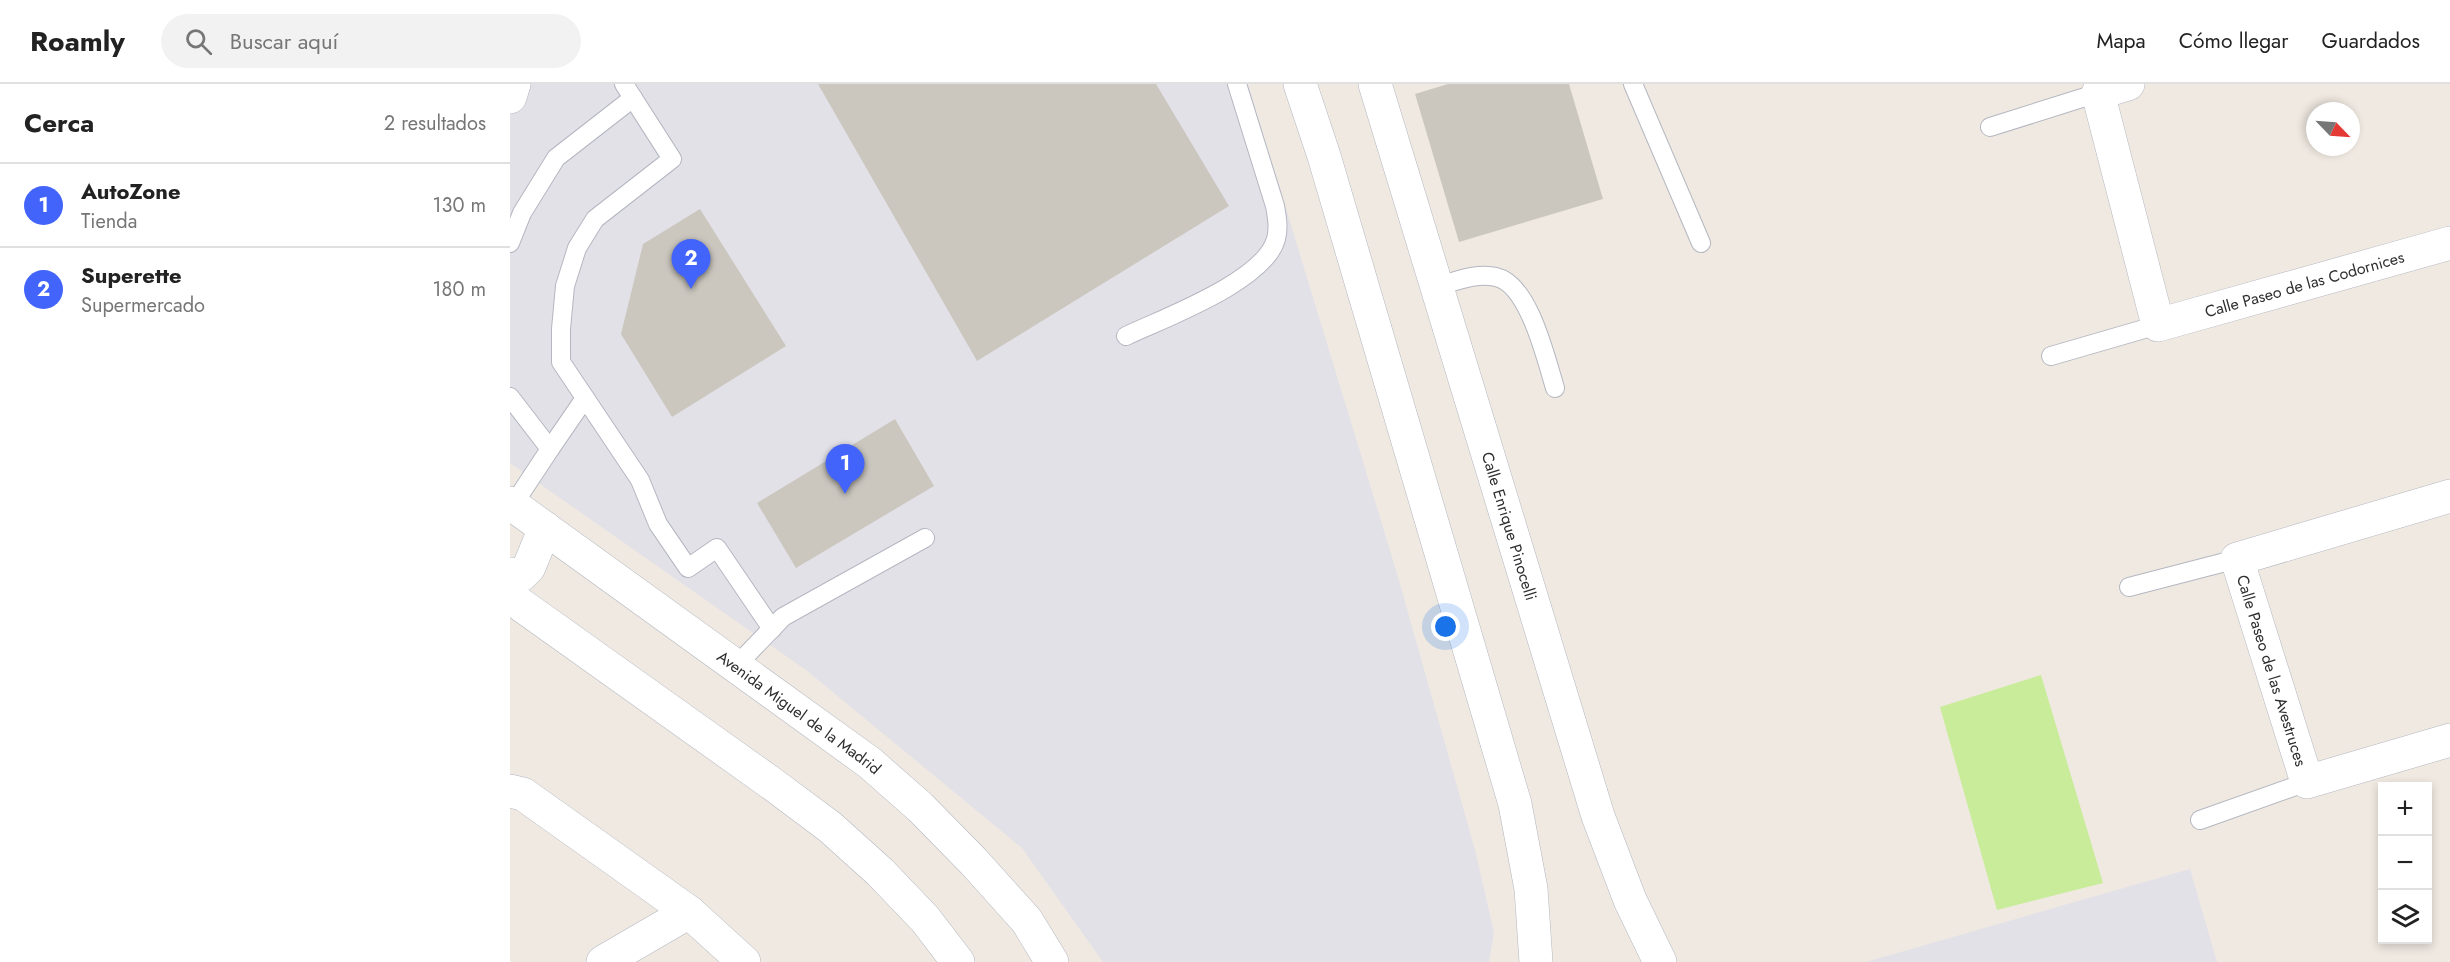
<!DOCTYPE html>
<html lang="es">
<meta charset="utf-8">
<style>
:root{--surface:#fff;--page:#f2f2f2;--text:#222;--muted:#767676;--line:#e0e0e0;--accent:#4264fb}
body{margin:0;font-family:Jost,sans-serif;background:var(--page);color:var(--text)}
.controls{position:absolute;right:18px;bottom:18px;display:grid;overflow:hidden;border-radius:0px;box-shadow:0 3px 9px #0003}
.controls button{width:54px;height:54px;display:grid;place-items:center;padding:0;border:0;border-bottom:2px solid var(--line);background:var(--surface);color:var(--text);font:30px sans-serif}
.compass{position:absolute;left:1796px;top:18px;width:54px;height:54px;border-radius:50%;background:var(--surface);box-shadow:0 3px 9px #0003;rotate:115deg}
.you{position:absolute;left:936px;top:543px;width:21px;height:21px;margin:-15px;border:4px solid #fff;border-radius:50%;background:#1a73e8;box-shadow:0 0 0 9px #1a73e833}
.badge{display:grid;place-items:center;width:39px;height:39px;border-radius:50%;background:var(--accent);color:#fff;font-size:20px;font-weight:700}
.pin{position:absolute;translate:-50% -50px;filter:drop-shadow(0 2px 3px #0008)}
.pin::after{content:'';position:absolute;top:32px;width:21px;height:18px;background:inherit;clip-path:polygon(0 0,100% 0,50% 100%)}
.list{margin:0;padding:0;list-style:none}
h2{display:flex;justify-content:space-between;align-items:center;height:78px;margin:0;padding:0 24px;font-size:26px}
h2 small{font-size:20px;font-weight:400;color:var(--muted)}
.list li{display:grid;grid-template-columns:39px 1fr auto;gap:18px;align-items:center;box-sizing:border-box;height:84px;padding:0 24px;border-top:2px solid var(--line)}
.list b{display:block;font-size:22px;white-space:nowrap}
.list p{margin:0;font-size:20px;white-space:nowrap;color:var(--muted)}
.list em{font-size:20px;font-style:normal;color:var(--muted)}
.icon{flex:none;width:33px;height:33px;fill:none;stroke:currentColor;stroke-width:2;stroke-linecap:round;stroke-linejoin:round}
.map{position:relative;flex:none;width:1940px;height:878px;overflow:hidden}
header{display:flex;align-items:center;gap:36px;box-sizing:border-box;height:84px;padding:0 30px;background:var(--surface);border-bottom:2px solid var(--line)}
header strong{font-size:28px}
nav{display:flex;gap:33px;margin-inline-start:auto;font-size:21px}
.search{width:420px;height:54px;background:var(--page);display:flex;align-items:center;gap:15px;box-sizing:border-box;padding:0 21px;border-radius:33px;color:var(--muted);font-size:22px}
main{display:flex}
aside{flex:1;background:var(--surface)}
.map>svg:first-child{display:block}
.industrial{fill:#e3e1e8}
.pitch{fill:#c9ec9a}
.building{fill:#cbc7bf}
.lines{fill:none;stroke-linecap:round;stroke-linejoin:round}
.service-casing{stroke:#b4b7c1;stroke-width:20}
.minor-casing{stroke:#b4b7c1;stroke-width:34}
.tertiary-casing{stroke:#b4b7c1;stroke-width:34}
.secondary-casing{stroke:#b4b7c1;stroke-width:34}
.service{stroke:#fff;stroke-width:18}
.minor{stroke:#fff;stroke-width:33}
.tertiary{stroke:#fff;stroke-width:33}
.secondary{stroke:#fff;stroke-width:33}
.labels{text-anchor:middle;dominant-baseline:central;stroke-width:4.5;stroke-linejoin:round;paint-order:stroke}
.street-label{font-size:16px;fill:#2e2e2e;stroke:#fff}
</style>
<header>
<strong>Roamly</strong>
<div class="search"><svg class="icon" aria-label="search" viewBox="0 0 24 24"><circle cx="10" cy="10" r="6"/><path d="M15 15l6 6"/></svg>Buscar aquí</div>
<nav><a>Mapa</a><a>Cómo llegar</a><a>Guardados</a></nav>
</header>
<main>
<aside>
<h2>Cerca<small>2 resultados</small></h2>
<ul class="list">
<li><span class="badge">1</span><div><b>AutoZone</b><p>Tienda</p></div><em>130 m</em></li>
<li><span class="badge">2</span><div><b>Superette</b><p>Supermercado</p></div><em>180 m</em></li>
</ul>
</aside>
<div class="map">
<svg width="1940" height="878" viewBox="0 0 1940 878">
<rect width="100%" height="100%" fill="#efe9e1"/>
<g class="industrial">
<polygon points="0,0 738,0 886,486 965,766 984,848 979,878 593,878 512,764 296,586 0,379"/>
<polygon points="1680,785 1707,878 1356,878"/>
</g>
<polygon class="pitch" points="1531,591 1593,799 1487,826 1430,623"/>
<g class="building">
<polygon points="308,0 646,0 719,122 467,277"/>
<polygon points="938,0 1059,0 1093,115 949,158 905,10"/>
<polygon points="190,125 276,262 162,333 111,250 133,160"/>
<polygon points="385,335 424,402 286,484 247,419"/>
</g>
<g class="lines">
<g class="service-casing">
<g id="service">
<polyline points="114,0 162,75 85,135 67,164 55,202 51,245 51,278 130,396 148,440 178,484 207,464 262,545"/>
<polyline points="1123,0 1191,159"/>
<polyline points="1480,43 1588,9"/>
<polyline points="0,159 12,129 46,74 123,14"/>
<path d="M 926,203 C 944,198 967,188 986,193 C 1019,200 1036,275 1045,304"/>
<path d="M 616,252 C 654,234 755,197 766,155 C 769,144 767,133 765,122 L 727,0"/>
<polyline points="1541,272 1648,241"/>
<polyline points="0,313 40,365 3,421"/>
<polyline points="40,365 75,314"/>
<polyline points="1619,503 1727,475"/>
<polyline points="226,582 273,533 415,454"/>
<polyline points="1690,736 1797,698"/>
</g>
</g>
<g class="minor-casing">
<g id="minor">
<path id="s1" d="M 1618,0 L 1588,9 L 1648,241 L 1940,159"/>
<path id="s2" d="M 1940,412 L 1727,475 L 1797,698 L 1940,656"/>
<polyline points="0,707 13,710 179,828 234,878"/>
<polyline points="93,878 179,828"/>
</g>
</g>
<g class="tertiary-casing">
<polyline id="tertiary" points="0,13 4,0"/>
</g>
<g class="secondary-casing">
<g id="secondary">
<polyline points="790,0 814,72 1005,720 1021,805 1026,878"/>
<path id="s3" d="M 865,0 L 1088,732 L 1120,816 L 1150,878"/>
<path id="s4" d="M 0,419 L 360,679 L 410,723 L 464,778 L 517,837 L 542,878"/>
<polyline points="0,490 11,491 19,483 35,444"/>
<polyline points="0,513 261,699 320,743 370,788 415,835 448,878"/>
</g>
</g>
<use href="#service" class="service"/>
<use href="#minor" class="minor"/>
<use href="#tertiary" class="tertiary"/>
<use href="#secondary" class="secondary"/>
</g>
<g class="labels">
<g class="street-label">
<text stroke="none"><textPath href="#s1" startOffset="423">Calle Paseo de las Codornices</textPath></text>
<text stroke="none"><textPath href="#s3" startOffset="462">Calle Enrique Pinocelli</textPath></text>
<text stroke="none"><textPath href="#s2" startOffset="339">Calle Paseo de las Avestruces</textPath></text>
<text stroke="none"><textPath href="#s4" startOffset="357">Avenida Miguel de la Madrid</textPath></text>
</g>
</g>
</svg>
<div class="controls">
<button>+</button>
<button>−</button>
<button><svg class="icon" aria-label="layers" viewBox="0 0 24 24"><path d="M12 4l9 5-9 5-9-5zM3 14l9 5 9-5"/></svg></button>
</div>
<svg class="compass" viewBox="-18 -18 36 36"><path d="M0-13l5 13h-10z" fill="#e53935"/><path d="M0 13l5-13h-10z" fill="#767676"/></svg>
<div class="you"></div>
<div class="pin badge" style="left:335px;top:410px">1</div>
<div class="pin badge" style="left:181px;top:205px">2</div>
</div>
</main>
